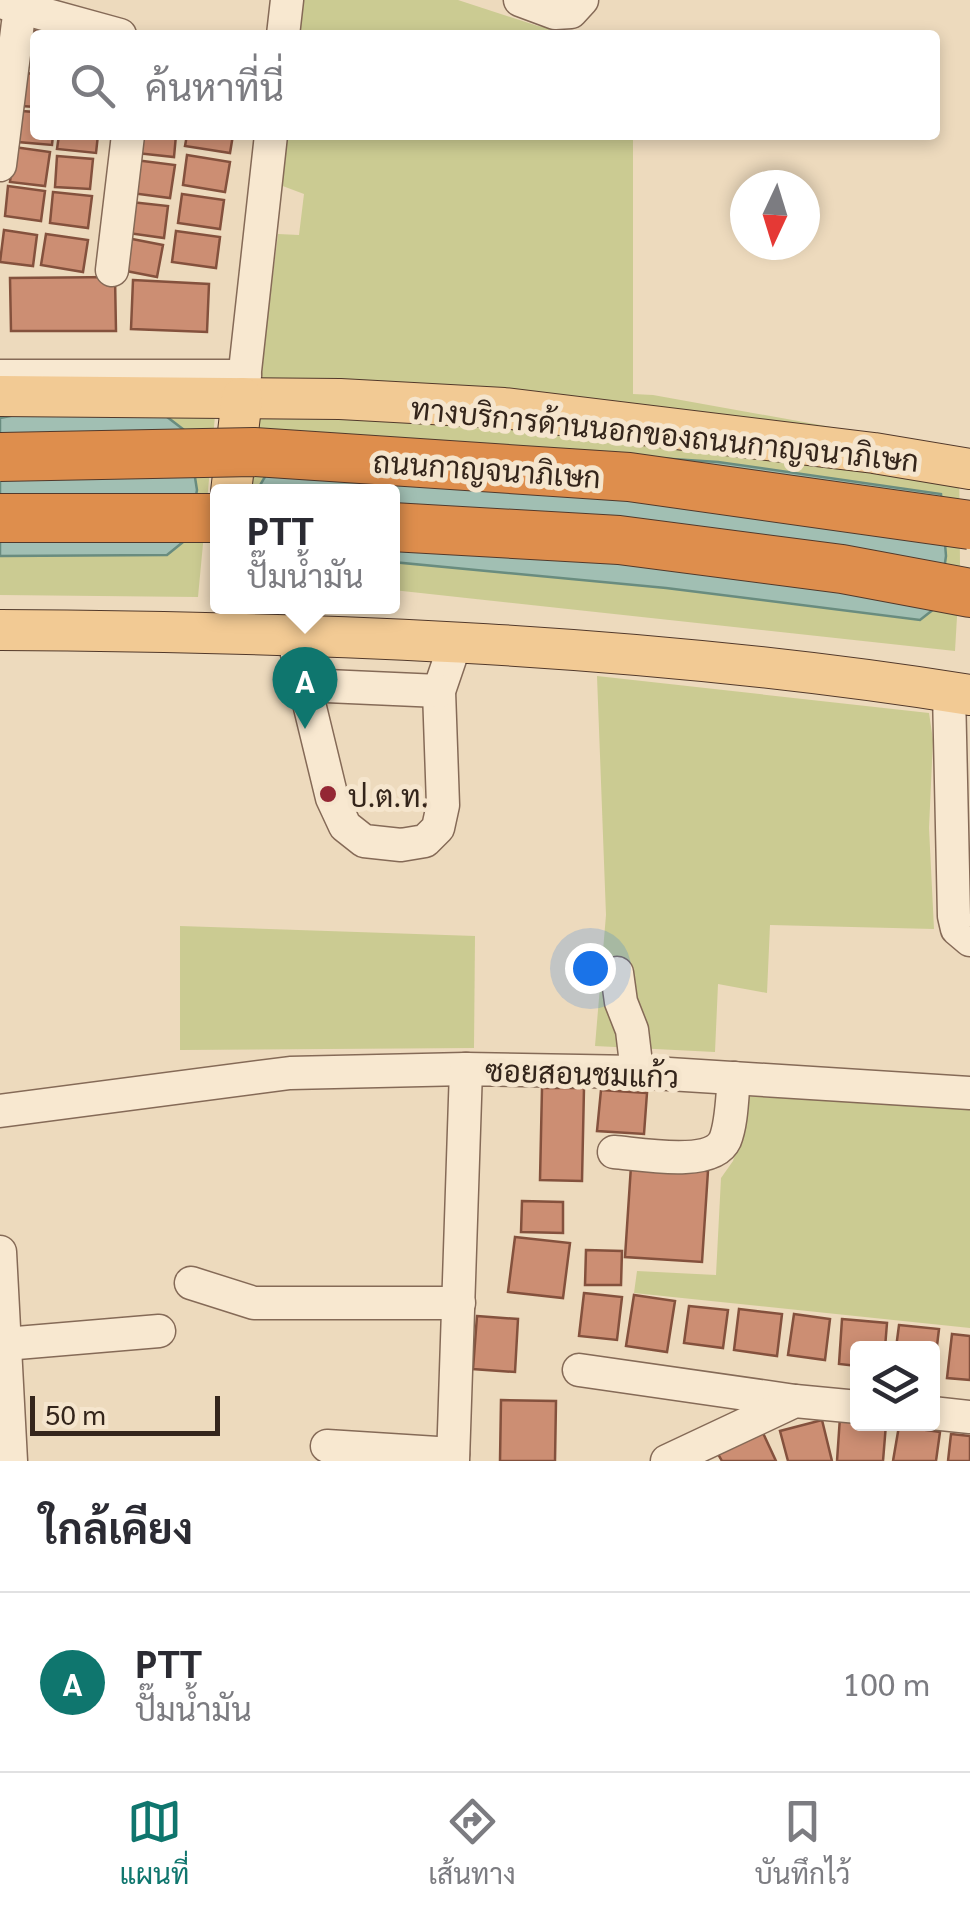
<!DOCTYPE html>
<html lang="th">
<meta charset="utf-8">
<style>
:root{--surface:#fff;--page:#f7f7f7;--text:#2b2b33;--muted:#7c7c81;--line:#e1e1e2;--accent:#0f766e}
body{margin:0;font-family:Georgia,Sarabun,serif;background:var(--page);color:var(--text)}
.controls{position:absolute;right:30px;bottom:30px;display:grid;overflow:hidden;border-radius:10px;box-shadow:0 5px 15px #0003}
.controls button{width:90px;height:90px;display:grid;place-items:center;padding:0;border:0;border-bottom:2px solid var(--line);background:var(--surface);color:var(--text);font:50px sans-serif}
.compass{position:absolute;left:730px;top:170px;width:90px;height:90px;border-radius:50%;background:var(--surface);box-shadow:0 5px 15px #0003;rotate:184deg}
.scale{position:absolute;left:30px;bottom:25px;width:190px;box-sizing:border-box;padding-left:10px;border:5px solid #34251b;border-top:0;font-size:28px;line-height:35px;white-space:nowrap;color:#34251b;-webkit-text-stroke:8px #f5e5cd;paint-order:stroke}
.you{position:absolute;left:590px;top:968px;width:35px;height:35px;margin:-25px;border:8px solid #fff;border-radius:50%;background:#1a73e8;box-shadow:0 0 0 15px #1a73e833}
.badge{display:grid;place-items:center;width:65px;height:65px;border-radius:50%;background:var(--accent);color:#fff;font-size:32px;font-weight:700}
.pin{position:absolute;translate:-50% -82px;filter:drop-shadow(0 2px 5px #0008)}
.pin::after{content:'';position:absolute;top:52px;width:35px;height:30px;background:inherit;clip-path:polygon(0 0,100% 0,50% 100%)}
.popup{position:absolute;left:210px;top:484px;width:190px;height:130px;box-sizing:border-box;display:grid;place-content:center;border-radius:10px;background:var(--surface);filter:drop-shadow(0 2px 8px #0005);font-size:32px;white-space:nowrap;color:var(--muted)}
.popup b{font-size:38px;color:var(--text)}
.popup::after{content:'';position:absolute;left:50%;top:100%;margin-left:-20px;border:20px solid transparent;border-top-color:var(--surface)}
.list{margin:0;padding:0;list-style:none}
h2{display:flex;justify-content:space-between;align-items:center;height:130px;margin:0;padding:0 40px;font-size:42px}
h2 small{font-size:32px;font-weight:400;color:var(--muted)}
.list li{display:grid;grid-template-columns:65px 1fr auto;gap:30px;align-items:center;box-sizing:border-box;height:180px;padding:0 40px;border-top:2px solid var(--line)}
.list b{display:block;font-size:38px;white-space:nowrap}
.list p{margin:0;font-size:32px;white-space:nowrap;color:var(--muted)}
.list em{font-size:32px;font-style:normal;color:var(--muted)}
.icon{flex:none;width:55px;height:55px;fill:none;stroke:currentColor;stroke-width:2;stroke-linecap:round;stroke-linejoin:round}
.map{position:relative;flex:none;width:970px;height:1461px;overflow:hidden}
.search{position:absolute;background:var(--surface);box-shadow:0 5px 15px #0003;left:30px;right:30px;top:30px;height:110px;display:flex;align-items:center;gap:25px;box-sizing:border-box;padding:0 35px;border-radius:10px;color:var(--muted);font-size:38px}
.sheet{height:310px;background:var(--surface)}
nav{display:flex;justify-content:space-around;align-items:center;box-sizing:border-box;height:140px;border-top:2px solid var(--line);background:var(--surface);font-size:28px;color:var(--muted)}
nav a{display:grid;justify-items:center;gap:5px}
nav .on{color:var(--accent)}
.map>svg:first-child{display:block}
.green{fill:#cbcb92}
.water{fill:#a1bfb3;stroke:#698c7f;stroke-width:2.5}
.building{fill:#cc8e73;stroke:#84513d;stroke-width:2.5}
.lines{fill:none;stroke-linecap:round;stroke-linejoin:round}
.minor-casing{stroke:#856a57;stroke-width:35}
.major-casing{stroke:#52392b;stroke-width:42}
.highway-casing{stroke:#52392b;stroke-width:50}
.minor{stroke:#f8e8d0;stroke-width:32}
.major{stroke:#f2ca94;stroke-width:40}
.highway{stroke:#de8e4d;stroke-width:48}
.highway-bridge-casing{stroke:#52392b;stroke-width:50;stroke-linecap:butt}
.highway-bridge{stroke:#de8e4d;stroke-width:48}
.poi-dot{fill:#942734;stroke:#f5e5cd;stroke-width:4}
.labels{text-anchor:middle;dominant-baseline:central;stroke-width:10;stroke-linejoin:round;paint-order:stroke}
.street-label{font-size:30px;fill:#34251b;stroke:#f5e5cd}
.poi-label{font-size:30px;fill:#34251b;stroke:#f5e5cd;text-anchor:start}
</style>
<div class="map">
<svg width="970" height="1461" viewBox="0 0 970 1461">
<rect width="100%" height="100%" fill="#eddabd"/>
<g class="green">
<polygon points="300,0 458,0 538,26 600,35 296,35"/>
<polygon points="286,135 633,135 633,394 653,395 959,450 960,565 955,651 393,590 392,492 246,492 278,234 299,235 304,194 280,185"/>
<polygon points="0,388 215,416 198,597 0,595"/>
<polygon points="597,676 929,713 933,740 929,828 934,929 770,925 767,993 718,984 715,1052 595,1046 606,915"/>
<polygon points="180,926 475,936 474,1048 180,1050"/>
<polygon points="742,1096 970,1107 970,1328 634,1293 637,1271 716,1275 721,1178 733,1161 739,1142"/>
</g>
<g class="water">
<polygon points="41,410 158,410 188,433 197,490 188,538 167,555 0,556 0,418"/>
<polygon points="290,434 718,462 941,494 946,556 939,605 920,620 666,588 393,562 392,492 256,492"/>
</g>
<g class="building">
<polygon points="26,30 61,34 61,35 35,35 35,63 23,62"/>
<polygon points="25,73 35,74 35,107 22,106"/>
<polygon points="21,111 35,112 35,135 53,135 52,145 18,142"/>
<polygon points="59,135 98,135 96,153 57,149"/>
<polygon points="138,135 176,135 174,157 136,153"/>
<polygon points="187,135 233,135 230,153 185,146"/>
<polygon points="14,147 50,152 45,186 10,182"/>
<polygon points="187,155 230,162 225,192 183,185"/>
<polygon points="57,156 93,159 90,189 55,187"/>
<polygon points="135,160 175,165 170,198 131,193"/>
<polygon points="8,186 45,191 41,221 5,216"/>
<polygon points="53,192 92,196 88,228 50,223"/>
<polygon points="182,194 224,200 220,229 178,223"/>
<polygon points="131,202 168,206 164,238 128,233"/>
<polygon points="4,230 37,235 33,266 0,262"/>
<polygon points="176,231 220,237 216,268 172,262"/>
<polygon points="46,234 88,240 83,272 41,265"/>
<polygon points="127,238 163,245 157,277 121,270"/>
<polygon points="115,277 116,331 11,331 10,278"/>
<polygon points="133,280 209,284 207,332 131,329"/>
<polygon points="542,1088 584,1088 582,1181 540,1180"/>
<polygon points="601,1090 647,1093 644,1134 597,1131"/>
<polygon points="631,1166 708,1171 702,1262 625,1257"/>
<polygon points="522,1201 563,1202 563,1233 521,1232"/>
<polygon points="515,1237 570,1243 563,1298 508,1292"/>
<polygon points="586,1250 622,1251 621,1285 585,1285"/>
<polygon points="584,1293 622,1297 617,1340 579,1336"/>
<polygon points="634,1295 675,1301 667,1352 626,1346"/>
<polygon points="689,1306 728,1310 723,1348 684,1343"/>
<polygon points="739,1309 782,1314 777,1356 734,1350"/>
<polygon points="794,1314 830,1319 825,1360 788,1355"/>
<polygon points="477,1316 518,1319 515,1372 473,1369"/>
<polygon points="842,1319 887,1323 885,1348 858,1348 858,1366 839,1364"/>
<polygon points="899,1325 939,1329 933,1379 932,1348 896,1348"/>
<polygon points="952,1334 970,1336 970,1380 947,1378"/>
<polygon points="501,1400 556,1401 555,1461 500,1461"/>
<polygon points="840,1417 858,1418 858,1424 886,1424 883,1461 837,1461"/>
<polygon points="822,1420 832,1461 788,1461 780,1431"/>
<polygon points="899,1426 940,1432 936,1461 893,1461"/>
<polygon points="763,1433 776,1461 722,1461 718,1454"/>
<polygon points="951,1434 970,1436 970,1461 948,1461"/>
</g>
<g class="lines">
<g class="minor-casing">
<g id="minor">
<polyline points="520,0 555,13 571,12 582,0"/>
<polyline points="0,2 120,35"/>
<polyline points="283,35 287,0"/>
<polyline points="0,165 20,7"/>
<polyline points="112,270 128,135"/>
<polyline points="0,376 245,376"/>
<polyline points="242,398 271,135"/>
<polyline points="292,633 332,798 345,826 364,841 401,845 425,841 438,828 443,805 439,691 456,641"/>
<polyline points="304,685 439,691"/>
<polyline points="949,692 954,916 957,929 970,940"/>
<polyline points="617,973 621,1002 632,1030 637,1072"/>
<polyline points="0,1111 290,1073 466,1069"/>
<path d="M 614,1152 C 640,1154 712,1168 725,1140 C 732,1123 732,1096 734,1078"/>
<polyline points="0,1252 11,1461"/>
<polyline points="191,1283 254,1303 459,1303"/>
<polyline points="5,1344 159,1331"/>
<polyline points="579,1370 795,1401"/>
<polyline points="932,1413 970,1417"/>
<polyline points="327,1446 453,1454"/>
<polyline points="453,1461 466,1069 637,1072 970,1093"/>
<polyline points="667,1461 795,1401 858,1407"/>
</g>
</g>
<g class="major-casing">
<g id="major">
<polyline points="0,396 340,399 504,408 874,453 970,469"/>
<polyline points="231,492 242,398"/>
<path d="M 0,630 C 325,632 649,644 970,695"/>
</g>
</g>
<g class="highway-casing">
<g id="highway">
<polyline points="0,518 218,518"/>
<polyline points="392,527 619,540 842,569 970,593"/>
</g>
</g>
<use href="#minor" class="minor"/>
<use href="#major" class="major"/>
<use href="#highway" class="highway"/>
<g class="highway-bridge-casing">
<polyline id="highway-bridge" points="0,457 254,452 629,477 970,525"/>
</g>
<use href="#highway-bridge" class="highway-bridge"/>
</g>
<circle class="poi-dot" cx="328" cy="794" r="10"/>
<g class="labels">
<g class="street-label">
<text transform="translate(665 433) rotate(6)">ทางบริการด้านนอกของถนนกาญจนาภิเษก</text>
<text transform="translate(487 468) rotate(4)">ถนนกาญจนาภิเษก</text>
<text transform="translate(582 1072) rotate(2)">ซอยสอนชมแก้ว</text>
</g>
<g class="poi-label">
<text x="348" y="794">ป.ต.ท.</text>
</g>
</g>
</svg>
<div class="controls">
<button><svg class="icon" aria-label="layers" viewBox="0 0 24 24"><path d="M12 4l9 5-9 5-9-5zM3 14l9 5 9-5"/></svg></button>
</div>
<svg class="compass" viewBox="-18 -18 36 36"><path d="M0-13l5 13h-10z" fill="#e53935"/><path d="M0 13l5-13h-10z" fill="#7c7c81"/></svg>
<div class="scale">50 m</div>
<div class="you"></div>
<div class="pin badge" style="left:305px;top:729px">A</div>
<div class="popup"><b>PTT</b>ปั๊มน้ำมัน</div>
<div class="search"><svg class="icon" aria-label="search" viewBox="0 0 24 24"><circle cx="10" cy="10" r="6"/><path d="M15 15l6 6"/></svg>ค้นหาที่นี่</div>
</div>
<section class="sheet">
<h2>ใกล้เคียง<small></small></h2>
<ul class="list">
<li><span class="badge">A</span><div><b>PTT</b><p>ปั๊มน้ำมัน</p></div><em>100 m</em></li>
</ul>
</section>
<nav>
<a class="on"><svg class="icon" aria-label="map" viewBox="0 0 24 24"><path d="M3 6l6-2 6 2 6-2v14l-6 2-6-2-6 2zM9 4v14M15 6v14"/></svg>แผนที่</a>
<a><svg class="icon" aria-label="directions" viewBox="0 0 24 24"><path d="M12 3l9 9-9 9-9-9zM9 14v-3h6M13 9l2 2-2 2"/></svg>เส้นทาง</a>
<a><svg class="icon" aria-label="saved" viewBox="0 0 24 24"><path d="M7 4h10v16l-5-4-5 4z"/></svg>บันทึกไว้</a>
</nav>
